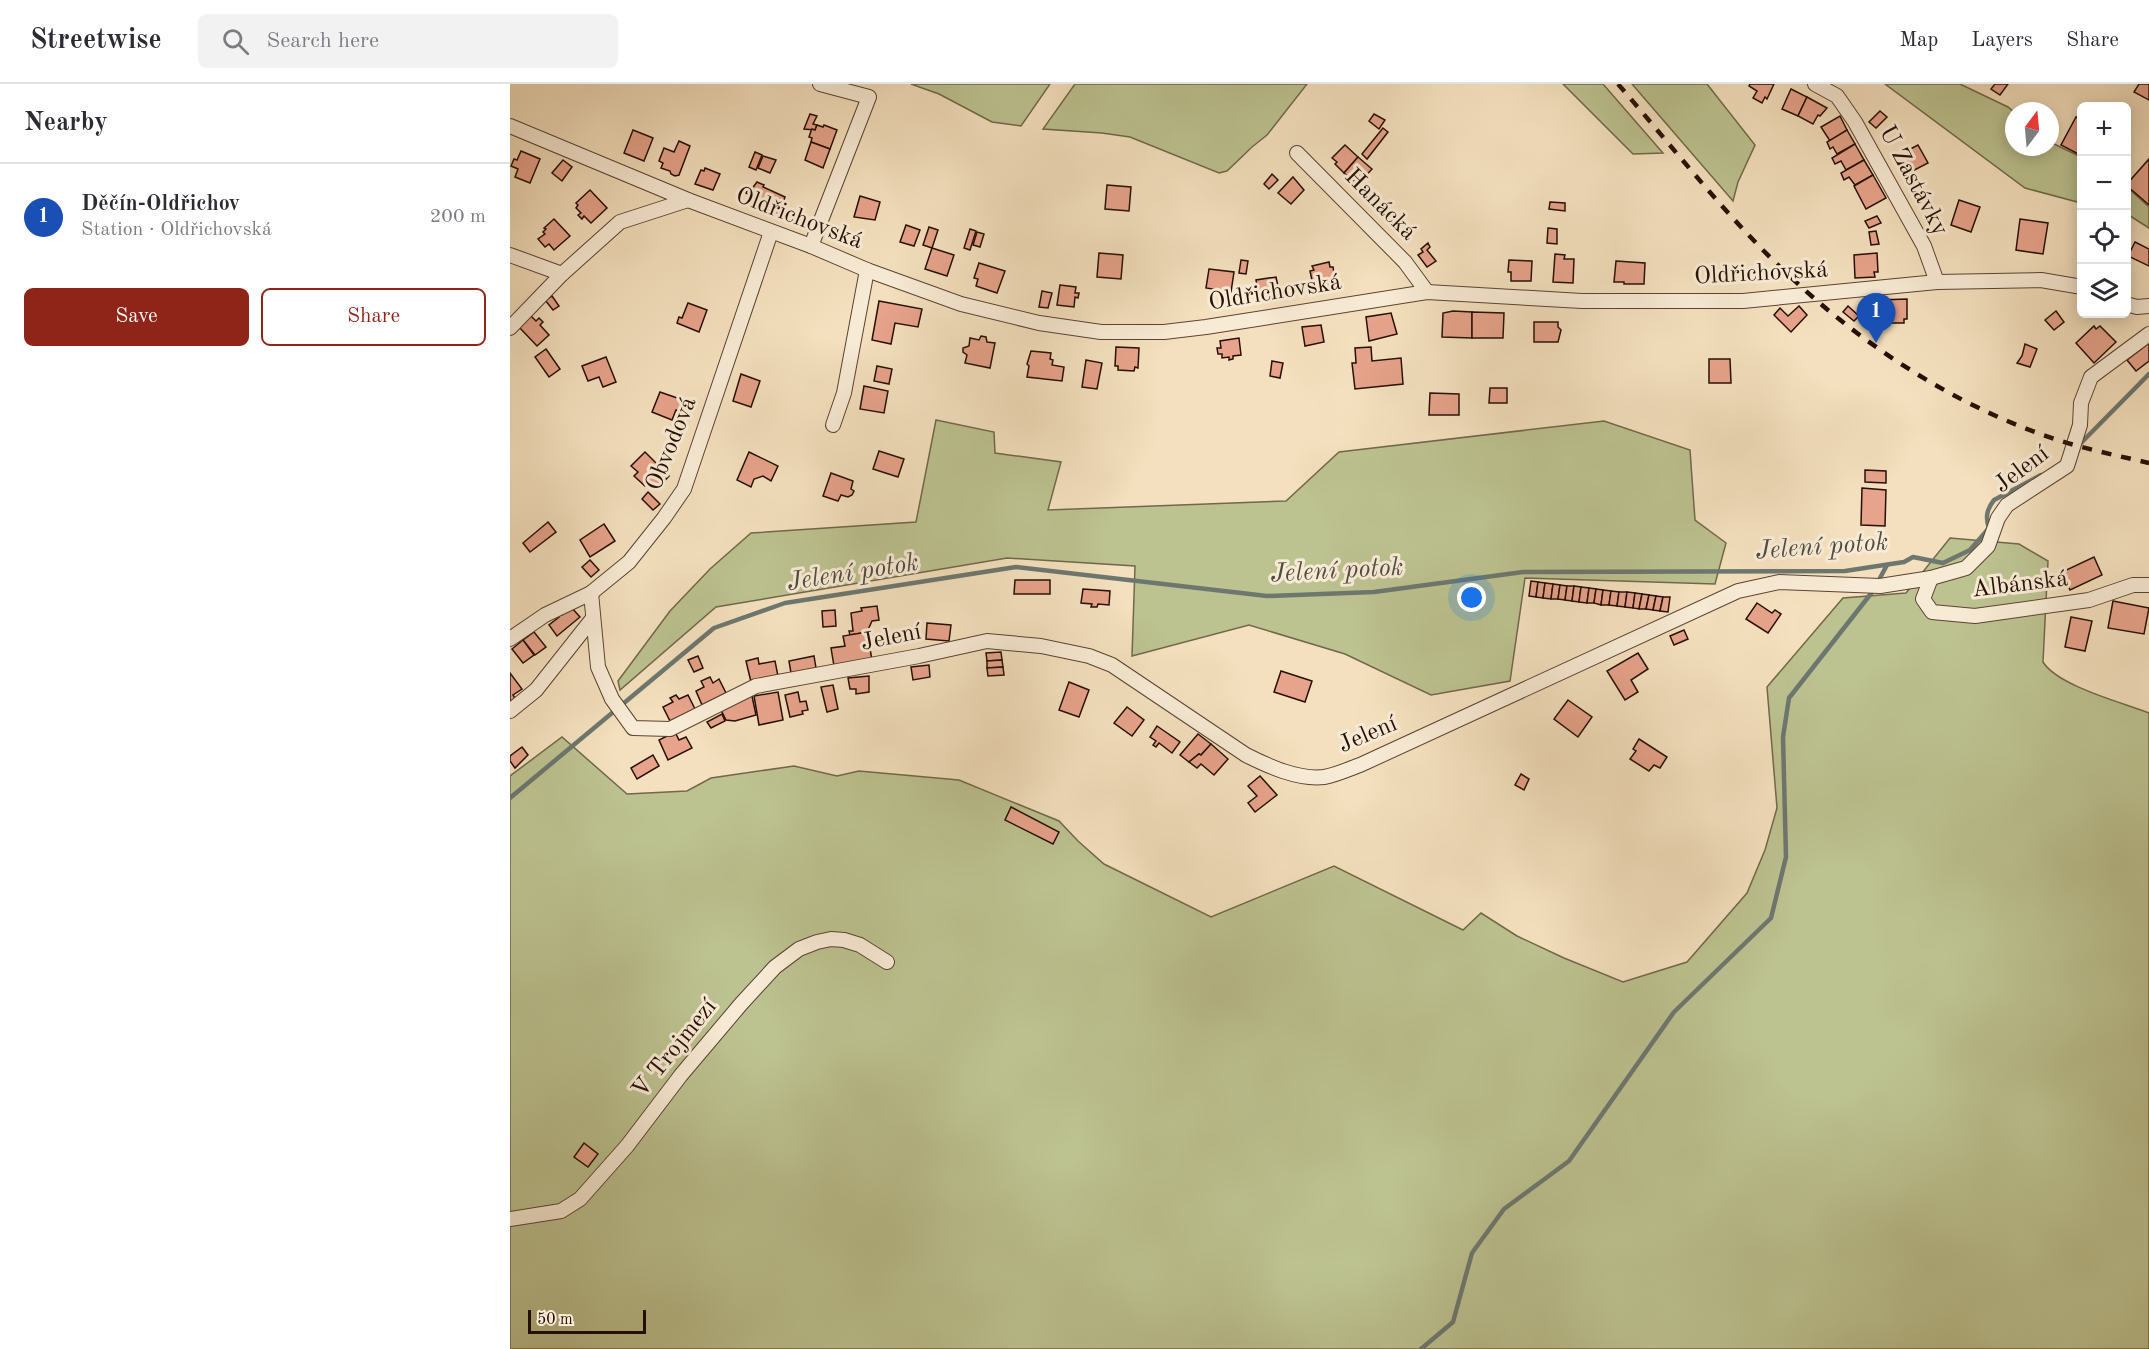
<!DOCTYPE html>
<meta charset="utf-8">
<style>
:root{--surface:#fff;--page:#f2f2f3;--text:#2b2b33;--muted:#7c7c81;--line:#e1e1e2;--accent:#8f2418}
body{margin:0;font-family:"Old Standard TT",serif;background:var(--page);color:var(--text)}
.controls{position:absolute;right:18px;top:18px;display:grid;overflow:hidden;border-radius:9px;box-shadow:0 3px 15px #0003}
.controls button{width:54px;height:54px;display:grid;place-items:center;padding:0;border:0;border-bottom:2px solid var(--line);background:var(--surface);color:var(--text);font:30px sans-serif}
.compass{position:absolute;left:1495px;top:18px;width:54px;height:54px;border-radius:50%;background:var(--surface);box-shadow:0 3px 15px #0003;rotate:16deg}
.scale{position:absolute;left:18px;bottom:15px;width:118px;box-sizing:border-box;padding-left:6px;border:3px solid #260f04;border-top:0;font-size:16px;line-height:21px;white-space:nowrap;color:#260f04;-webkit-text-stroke:4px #f8ebd5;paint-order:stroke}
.you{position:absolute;left:962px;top:514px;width:21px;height:21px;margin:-15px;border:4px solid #fff;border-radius:50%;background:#1a73e8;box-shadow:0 0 0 9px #1a73e833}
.badge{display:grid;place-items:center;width:39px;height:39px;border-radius:50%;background:var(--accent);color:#fff;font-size:20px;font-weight:700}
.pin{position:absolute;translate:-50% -50px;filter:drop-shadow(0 2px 3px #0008)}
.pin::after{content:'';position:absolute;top:32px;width:21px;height:18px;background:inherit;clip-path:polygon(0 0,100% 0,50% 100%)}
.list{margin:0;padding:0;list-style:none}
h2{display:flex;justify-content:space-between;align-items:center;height:78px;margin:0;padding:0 24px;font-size:26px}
h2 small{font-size:20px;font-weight:400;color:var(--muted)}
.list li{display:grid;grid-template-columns:39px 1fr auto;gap:18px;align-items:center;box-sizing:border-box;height:108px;padding:0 24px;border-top:2px solid var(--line)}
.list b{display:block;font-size:22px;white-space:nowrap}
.list p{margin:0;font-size:20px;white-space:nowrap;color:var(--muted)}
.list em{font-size:20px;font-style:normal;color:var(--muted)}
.actions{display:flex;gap:12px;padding:18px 24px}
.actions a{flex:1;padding:14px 0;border:2px solid var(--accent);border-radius:9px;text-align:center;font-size:21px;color:var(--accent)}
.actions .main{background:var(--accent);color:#fff}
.icon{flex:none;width:33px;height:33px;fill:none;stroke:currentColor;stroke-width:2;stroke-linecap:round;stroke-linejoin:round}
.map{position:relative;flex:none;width:1639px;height:1265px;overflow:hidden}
header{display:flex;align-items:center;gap:36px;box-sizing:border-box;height:84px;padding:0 30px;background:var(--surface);border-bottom:2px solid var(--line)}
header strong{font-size:28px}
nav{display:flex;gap:33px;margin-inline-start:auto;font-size:21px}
.search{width:420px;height:54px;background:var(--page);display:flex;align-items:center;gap:15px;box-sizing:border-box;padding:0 21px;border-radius:9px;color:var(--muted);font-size:22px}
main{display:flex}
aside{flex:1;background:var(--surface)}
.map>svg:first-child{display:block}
.green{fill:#bcc290;stroke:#71684a;stroke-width:1.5}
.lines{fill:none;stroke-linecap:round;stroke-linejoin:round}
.stream{stroke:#6d776f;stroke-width:4.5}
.building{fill:#e7a38b;stroke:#260f04;stroke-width:1.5}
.minor-casing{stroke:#5a4332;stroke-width:16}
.minor{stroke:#f8ebd5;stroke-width:14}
.rail{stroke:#260f04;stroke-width:4.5;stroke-dasharray:10 10;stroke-linecap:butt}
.labels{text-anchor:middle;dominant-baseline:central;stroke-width:6;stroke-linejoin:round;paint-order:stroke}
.street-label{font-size:24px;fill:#260f04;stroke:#f8ebd5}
.water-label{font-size:26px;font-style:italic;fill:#4f4c42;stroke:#f8ebd5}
</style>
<header>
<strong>Streetwise</strong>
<div class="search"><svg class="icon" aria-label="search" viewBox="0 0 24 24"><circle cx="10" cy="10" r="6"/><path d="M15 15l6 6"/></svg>Search here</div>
<nav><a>Map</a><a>Layers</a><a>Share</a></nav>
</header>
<main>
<aside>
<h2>Nearby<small></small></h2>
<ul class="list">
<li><span class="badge" style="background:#1a4fb4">1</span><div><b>Děčín-Oldřichov</b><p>Station · Oldřichovská</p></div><em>200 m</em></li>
</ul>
<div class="actions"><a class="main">Save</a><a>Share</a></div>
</aside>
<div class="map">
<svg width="1639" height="1265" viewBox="0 0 1639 1265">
<rect width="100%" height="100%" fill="#f4e0be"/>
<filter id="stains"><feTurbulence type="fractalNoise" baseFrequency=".00333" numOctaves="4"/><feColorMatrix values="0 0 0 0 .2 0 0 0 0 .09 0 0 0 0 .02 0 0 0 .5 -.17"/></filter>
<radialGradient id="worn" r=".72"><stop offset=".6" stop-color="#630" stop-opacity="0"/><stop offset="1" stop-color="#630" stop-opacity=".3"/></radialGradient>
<g class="green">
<polygon points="401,0 540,0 511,42 482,38 429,10"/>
<polygon points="565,0 797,0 757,51 742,63 717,87 709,89 620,53 592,49 533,45"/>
<polygon points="1053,0 1093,0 1153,69 1123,70"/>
<polygon points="1122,0 1197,0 1245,61 1228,98 1223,117"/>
<polygon points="1375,0 1450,0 1498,23 1504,28 1504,63 1540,63 1540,58 1571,73 1571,119 1515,104"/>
<polygon points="1617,103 1639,123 1639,144 1617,130"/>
<polygon points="426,336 484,348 485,369 551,378 538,426 776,417 829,368 1094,337 1180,366 1185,436 1216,459 1205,500 1015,494 1000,597 921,611 835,570 739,541 622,572 625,482 497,474 206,523 110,606 108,597 160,527 200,485 241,449 406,438"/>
<path d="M 1440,454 L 1509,460 L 1538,477 L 1533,578 C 1548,602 1611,618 1639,629 L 1639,1265 L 0,1265 L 0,692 L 52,653 L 117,710 L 177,707 L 201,694 L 284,682 L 327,692 L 349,687 L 449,696 L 549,737 L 568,757 L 594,780 L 701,833 L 824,782 L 953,846 L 971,829 L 1007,852 L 1054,874 L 1113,898 L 1177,878 L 1237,809 L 1255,766 L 1267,724 L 1257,603 L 1333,514 L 1396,509 Z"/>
</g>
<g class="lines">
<g class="stream">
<polyline points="1568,362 1639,290"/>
<path d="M 0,714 L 204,544 L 275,519 L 506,483 L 757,512 L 864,508 L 1013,488 L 1335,487 L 1394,478 L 1403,473 L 1433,479 L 1460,466 L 1479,444 C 1475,433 1477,425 1484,416 L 1531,391"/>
<polyline points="911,1265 943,1238 962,1169 994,1125 1059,1077 1164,928 1261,834 1276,773 1273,653 1279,614 1363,507 1377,481"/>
</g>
</g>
<g class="building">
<polygon points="1240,0 1264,0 1257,15 1255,13 1252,19 1243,14 1247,7 1239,2"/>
<polygon points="1485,0 1498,0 1490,11 1481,5"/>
<polygon points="1629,0 1639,0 1639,16 1624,8"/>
<polygon points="1281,5 1297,13 1288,32 1272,25"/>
<polygon points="1297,13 1317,24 1310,32 1308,31 1303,40 1288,32"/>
<polygon points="1370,27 1377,33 1366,44 1359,38"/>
<polygon points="300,30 307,32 303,40 307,41 305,46 294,45"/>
<polygon points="864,30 875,36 869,45 859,37"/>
<polygon points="1330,32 1337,46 1320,57 1311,43"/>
<polygon points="1566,33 1572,36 1572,72 1551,61"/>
<polygon points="307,41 313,43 314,41 327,46 320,65 301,58 302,54 299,53 301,47 302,45 305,46"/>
<polygon points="873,44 878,48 857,75 852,70"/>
<polygon points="123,46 143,54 134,77 114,69"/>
<polygon points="1337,46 1345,60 1327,70 1323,63 1320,65 1317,58"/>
<polygon points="169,57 180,62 169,91 165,92 161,90 160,87 151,84 153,79 149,77 154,64 164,68"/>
<polygon points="301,58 320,65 313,84 295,76"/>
<polygon points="1345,60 1354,76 1336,86 1331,77 1325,80 1322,74"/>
<polygon points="835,61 848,73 834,89 825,80 827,78 822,74"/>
<polygon points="1408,61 1418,79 1393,92 1383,74"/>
<polygon points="11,67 30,75 20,99 5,93 8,85 1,82 4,75 7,76"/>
<polygon points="245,68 252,71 246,86 239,83"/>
<polygon points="253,72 266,76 260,89 248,84"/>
<polygon points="848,73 862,85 849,99 845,95 843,97 834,89"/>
<polygon points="1639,75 1639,121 1616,101"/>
<polygon points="53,76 62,83 52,97 42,89"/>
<polygon points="1354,76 1363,91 1345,101 1339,93 1334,96 1331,89"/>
<polygon points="195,84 210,90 203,106 185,100 191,86 194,87"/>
<polygon points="762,90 768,96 759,105 754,100"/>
<polygon points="1363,91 1376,114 1356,125 1344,102"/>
<polygon points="783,93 794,106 781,120 768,109"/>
<polygon points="247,98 254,101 253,103 275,113 268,133 236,120 239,111 236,109 238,105 241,106"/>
<polygon points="597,101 621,103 619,127 595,125"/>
<polygon points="80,106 97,124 81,139 74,132 72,135 68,131 71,129 66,124 68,121 66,119"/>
<polygon points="350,112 370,118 365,136 344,133"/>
<polygon points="1449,116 1470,123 1461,148 1441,141"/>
<polygon points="1040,118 1055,119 1055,127 1039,125"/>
<polygon points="1367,132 1371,139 1359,144 1355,137"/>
<polygon points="44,135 60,152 44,166 39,160 35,163 28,155 35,150 33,148 36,145 34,144"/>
<polygon points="1510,135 1538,139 1533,170 1506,166"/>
<polygon points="396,141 410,146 404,162 390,158"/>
<polygon points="419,143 428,146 422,164 413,161"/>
<polygon points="1038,144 1047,145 1047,160 1037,159"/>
<polygon points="460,145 466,147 460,166 454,164"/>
<polygon points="1366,147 1369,160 1361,161 1359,148"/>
<polygon points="467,148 474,150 470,163 463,161"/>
<polygon points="1625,158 1639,165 1639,182 1618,172"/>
<polygon points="918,159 920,163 917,166 926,177 917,183 908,171 913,168 911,165"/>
<polygon points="422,164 444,171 437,192 415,185"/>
<polygon points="589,169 613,171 611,195 587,193"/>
<polygon points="1367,169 1368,188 1364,188 1365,193 1345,194 1344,171"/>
<polygon points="1045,170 1055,171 1054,175 1064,175 1063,199 1043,198"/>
<polygon points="731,176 738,177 736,190 729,189"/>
<polygon points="999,176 1022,177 1021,197 1001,197 1001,188 998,188"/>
<polygon points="1106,177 1135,179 1134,200 1114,200 1114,198 1104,198"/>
<polygon points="819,178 820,183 823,183 826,202 804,206 800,187 804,186 802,182"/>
<polygon points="469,179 495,187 487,209 466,202 468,195 464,194"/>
<polygon points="699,185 724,188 721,208 696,204"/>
<polygon points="766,193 770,212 749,215 746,196"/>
<polygon points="550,201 566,203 565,209 569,209 568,214 565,213 564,223 547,221"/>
<polygon points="532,207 542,209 538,224 529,223"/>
<polygon points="42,212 49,222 43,226 35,216"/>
<polygon points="1397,215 1397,235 1394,235 1394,239 1380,239 1379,236 1371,236 1370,216"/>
<polygon points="369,217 412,225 408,243 385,239 381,260 362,256"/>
<polygon points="178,219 197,226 189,248 167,239 169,233 172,234"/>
<polygon points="1289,222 1297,231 1281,248 1264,231 1270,224 1278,232"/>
<polygon points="1338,222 1349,232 1344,237 1333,228"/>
<polygon points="943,227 962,228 962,254 932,253 933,229"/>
<polygon points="1546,227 1554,238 1544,246 1535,236"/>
<polygon points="962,228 994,229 993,254 962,254"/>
<polygon points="881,229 887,250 859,257 856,233"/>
<polygon points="21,232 26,237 29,234 33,238 30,241 39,251 27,262 9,243"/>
<polygon points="1024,238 1048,238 1048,243 1051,246 1048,258 1024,258"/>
<polygon points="811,241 814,258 795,262 792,243"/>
<polygon points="1584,242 1586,245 1590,242 1606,258 1584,279 1566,259"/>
<polygon points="471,252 476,253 477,258 485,259 480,284 455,279 457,271 453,268 453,264 459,262 460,254 469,256"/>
<polygon points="729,254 731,271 723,272 723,275 719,276 719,273 712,274 712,270 708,270 707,264 711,264 710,257"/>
<polygon points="1639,259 1639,277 1626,287 1617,276"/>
<polygon points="1515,260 1527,265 1520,283 1507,279 1512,272"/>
<polygon points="606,263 629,264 628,284 625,283 624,287 608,286 608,282 605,282"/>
<polygon points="861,263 862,277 891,274 893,300 845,305 842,279 846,279 845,264"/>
<polygon points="36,265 50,285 39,293 25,273"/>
<polygon points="521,267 541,269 540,275 543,276 542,281 554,283 552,297 517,293 519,282 517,280"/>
<polygon points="96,273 106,298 93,303 89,293 78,297 72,282"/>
<polygon points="1199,275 1220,275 1221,299 1199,299"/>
<polygon points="576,276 592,279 587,305 572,303"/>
<polygon points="762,277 773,279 770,294 760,292"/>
<polygon points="367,282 382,285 379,300 364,297"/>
<polygon points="231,290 250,297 241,323 223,317"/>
<polygon points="354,302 378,307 374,329 350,325"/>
<polygon points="980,304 997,304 997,319 979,319"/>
<polygon points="150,308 173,316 169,327 166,326 162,336 142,328"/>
<polygon points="920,309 949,310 949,331 919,331"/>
<polygon points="369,367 394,375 388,393 363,385"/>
<polygon points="135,368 159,392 146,406 139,399 135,402 124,392 128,388 121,382"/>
<polygon points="239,368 268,382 261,397 253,392 244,395 241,403 227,396"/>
<polygon points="1355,386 1376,387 1376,399 1355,398"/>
<polygon points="321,389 343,397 341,405 344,407 342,411 338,413 331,411 328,417 313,412"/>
<polygon points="1352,404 1376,406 1375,442 1351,441"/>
<polygon points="138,408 150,420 143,426 132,415"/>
<polygon points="38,438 46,448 20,468 13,459"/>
<polygon points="94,440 105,457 80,473 70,456"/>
<polygon points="1584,473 1592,491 1560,506 1552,488"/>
<polygon points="80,476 89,486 81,493 72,483"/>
<polygon points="505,496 540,496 540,510 504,510"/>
<polygon points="1021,497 1028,498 1026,513 1019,512"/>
<polygon points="1028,498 1035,499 1033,514 1026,513"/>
<polygon points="1035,499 1043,500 1041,515 1033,514"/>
<polygon points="1043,500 1050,501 1048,515 1041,515"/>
<polygon points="1050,501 1057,502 1055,516 1048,515"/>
<polygon points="1057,502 1064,502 1062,517 1055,516"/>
<polygon points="1064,502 1071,503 1069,518 1062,517"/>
<polygon points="1071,503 1079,504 1077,519 1069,518"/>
<polygon points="1079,504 1086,505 1084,519 1077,519"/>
<polygon points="573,505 600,507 599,521 588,520 587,523 581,523 582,520 571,519"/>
<polygon points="1086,505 1093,506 1091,521 1084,519"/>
<polygon points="1093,506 1101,507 1099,521 1091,521"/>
<polygon points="1101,507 1109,508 1107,522 1099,521"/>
<polygon points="1109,508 1117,508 1115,523 1107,522"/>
<polygon points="1117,508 1125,509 1123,524 1115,523"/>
<polygon points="1125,509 1132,510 1129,525 1123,524"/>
<polygon points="1132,510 1139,511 1136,525 1129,525"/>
<polygon points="1139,511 1146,512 1143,526 1136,525"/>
<polygon points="1146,512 1153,513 1150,527 1143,526"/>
<polygon points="1153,513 1160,513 1158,528 1150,527"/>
<polygon points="1603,517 1639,524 1634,550 1598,544"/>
<polygon points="1247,519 1262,529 1265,526 1271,530 1258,549 1236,535"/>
<polygon points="367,522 369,536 362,537 357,548 340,551 339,547 343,547 341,529 352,527 351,524"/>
<polygon points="61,523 70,533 47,552 39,541 49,533 47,530 49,528 52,531"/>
<polygon points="325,526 326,542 313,543 312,527"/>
<polygon points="1561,533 1582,537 1575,567 1555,563"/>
<polygon points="417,539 441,541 439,557 416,555"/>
<polygon points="1174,546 1178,555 1164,561 1160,552"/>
<polygon points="24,548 36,563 25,571 13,556"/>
<polygon points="357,548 362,576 324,582 321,564 335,562 333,552"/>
<polygon points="13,556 24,571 13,579 2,565"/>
<polygon points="491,568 492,576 477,577 476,569"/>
<polygon points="1128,569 1138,585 1121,596 1128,608 1115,616 1097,587"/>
<polygon points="188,572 193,584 184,588 178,576"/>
<polygon points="304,572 306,584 281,589 279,577"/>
<polygon points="248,574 249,580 265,577 268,592 241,598 236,577"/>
<polygon points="492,576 493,583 477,584 477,577"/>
<polygon points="419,581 420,593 403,596 401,583"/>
<polygon points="493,583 494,591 478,592 477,584"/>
<polygon points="771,587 802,597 795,618 764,608"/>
<polygon points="0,589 12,605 3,611 6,616 0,620"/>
<polygon points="359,592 359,608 346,610 346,605 340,605 338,594"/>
<polygon points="200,593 203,599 209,595 216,609 192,621 186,607 194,603 191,597"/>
<polygon points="559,598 579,606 569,633 549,626"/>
<polygon points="323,601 328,625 317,628 311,603"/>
<polygon points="268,608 273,636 249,641 244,612"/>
<polygon points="288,608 290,618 296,617 298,626 292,627 293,630 280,633 275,611"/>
<polygon points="240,609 242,612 246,631 225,637 216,636 210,624"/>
<polygon points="166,611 169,615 178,611 185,625 160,637 153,623 163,618 160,614"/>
<polygon points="1058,616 1082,633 1068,653 1044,635"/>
<polygon points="617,623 634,636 622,652 604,639"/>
<polygon points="212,630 215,637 201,644 197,638"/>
<polygon points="647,642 670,658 662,669 649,659 646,663 643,661 646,657 640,653"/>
<polygon points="165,648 169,656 176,653 182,664 158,676 149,656"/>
<polygon points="688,650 701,660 691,671 689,670 679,678 670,671"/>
<polygon points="1129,655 1157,673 1150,684 1144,681 1139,687 1120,675 1126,667 1123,665"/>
<polygon points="701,660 718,675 704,691 691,680 687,684 679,678 689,670 691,671"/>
<polygon points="12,663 18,671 5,684 0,677 0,672"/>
<polygon points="143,671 149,682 127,695 121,684"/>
<polygon points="1011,690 1019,695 1014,706 1005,701"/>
<polygon points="750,692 767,711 745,728 738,719 747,712 738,702"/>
<polygon points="501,723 549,748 543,760 495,736"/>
<polygon points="74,1059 88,1070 78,1083 64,1073"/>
</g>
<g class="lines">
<g class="minor-casing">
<g id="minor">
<polyline points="1305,0 1327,12 1345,38 1414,162 1427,198"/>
<polyline points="0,42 178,116 301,162 357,186 451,220 529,239 591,248 654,248 696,243 917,208 1072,217 1233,217 1427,198 1531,196 1572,203"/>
<polyline points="787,69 895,178 917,208"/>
<polyline points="301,162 359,13 310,0"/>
<polyline points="0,171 52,190"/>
<polyline points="1616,220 1627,223 1639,222"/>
<polyline points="0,244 52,190 110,138 178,116"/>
<polyline points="323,341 334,309 357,186"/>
<polyline points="1421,494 1413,515 1422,528 1465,532 1579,516 1623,501 1639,501"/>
<path d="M 81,509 L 88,583 L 102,615 L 123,644 L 160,645 L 246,602 L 409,572 L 477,557 L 531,562 L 579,572 L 602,581 L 736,671 C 758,682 788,696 814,693 C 826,691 839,685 850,681 L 1228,507 L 1269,498 L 1370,502 L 1421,494 L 1456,484 L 1478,462 L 1488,434 L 1497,421 L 1557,382 L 1570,341 L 1571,319 L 1581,293 L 1639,250"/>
<polyline points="0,555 35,531 81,509 119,478 154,434 174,405 261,148"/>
<polyline points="0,627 26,606 83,534"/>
<polyline points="0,1135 51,1127 70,1115 117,1062 171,991 231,920 265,883 289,865 307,858 321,855 334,856 350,861 377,878"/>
</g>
</g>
<use href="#minor" class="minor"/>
<path class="rail" d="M 1108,0 C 1161,61 1212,127 1271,184 C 1350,260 1445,323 1551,357 C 1580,366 1609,372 1639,379"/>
</g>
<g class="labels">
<g class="street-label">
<text transform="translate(1403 97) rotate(62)">U Zastávky</text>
<text transform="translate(870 121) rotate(45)">Hanácká</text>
<text transform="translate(289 135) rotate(21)">Oldřichovská</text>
<text transform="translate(1251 190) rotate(-3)">Oldřichovská</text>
<text transform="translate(765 209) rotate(-9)">Oldřichovská</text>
<text transform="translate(162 360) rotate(-68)">Obvodová</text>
<text transform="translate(1512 386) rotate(-37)">Jelení</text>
<text transform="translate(1510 501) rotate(-7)">Albánská</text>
<text transform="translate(381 554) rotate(-11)">Jelení</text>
<text transform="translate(858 651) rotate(-23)">Jelení</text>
<text transform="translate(165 965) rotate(-51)">V Trojmezí</text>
</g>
<g class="water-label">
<text transform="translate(1312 463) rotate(-4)">Jelení potok</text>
<text transform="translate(827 487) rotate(-3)">Jelení potok</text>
<text transform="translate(343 489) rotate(-9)">Jelení potok</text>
</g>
</g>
<rect width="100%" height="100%" filter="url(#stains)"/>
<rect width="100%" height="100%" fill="url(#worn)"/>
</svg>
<div class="controls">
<button>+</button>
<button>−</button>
<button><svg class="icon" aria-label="locate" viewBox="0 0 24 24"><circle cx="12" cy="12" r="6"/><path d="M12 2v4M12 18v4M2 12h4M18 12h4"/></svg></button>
<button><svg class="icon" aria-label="layers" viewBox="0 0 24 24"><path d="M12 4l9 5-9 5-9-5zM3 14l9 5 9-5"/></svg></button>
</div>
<svg class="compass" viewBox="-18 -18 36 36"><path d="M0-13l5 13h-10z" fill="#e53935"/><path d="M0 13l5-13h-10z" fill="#7c7c81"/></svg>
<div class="scale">50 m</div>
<div class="you"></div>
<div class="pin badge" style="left:1366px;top:259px;background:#1a4fb4">1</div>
</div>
</main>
